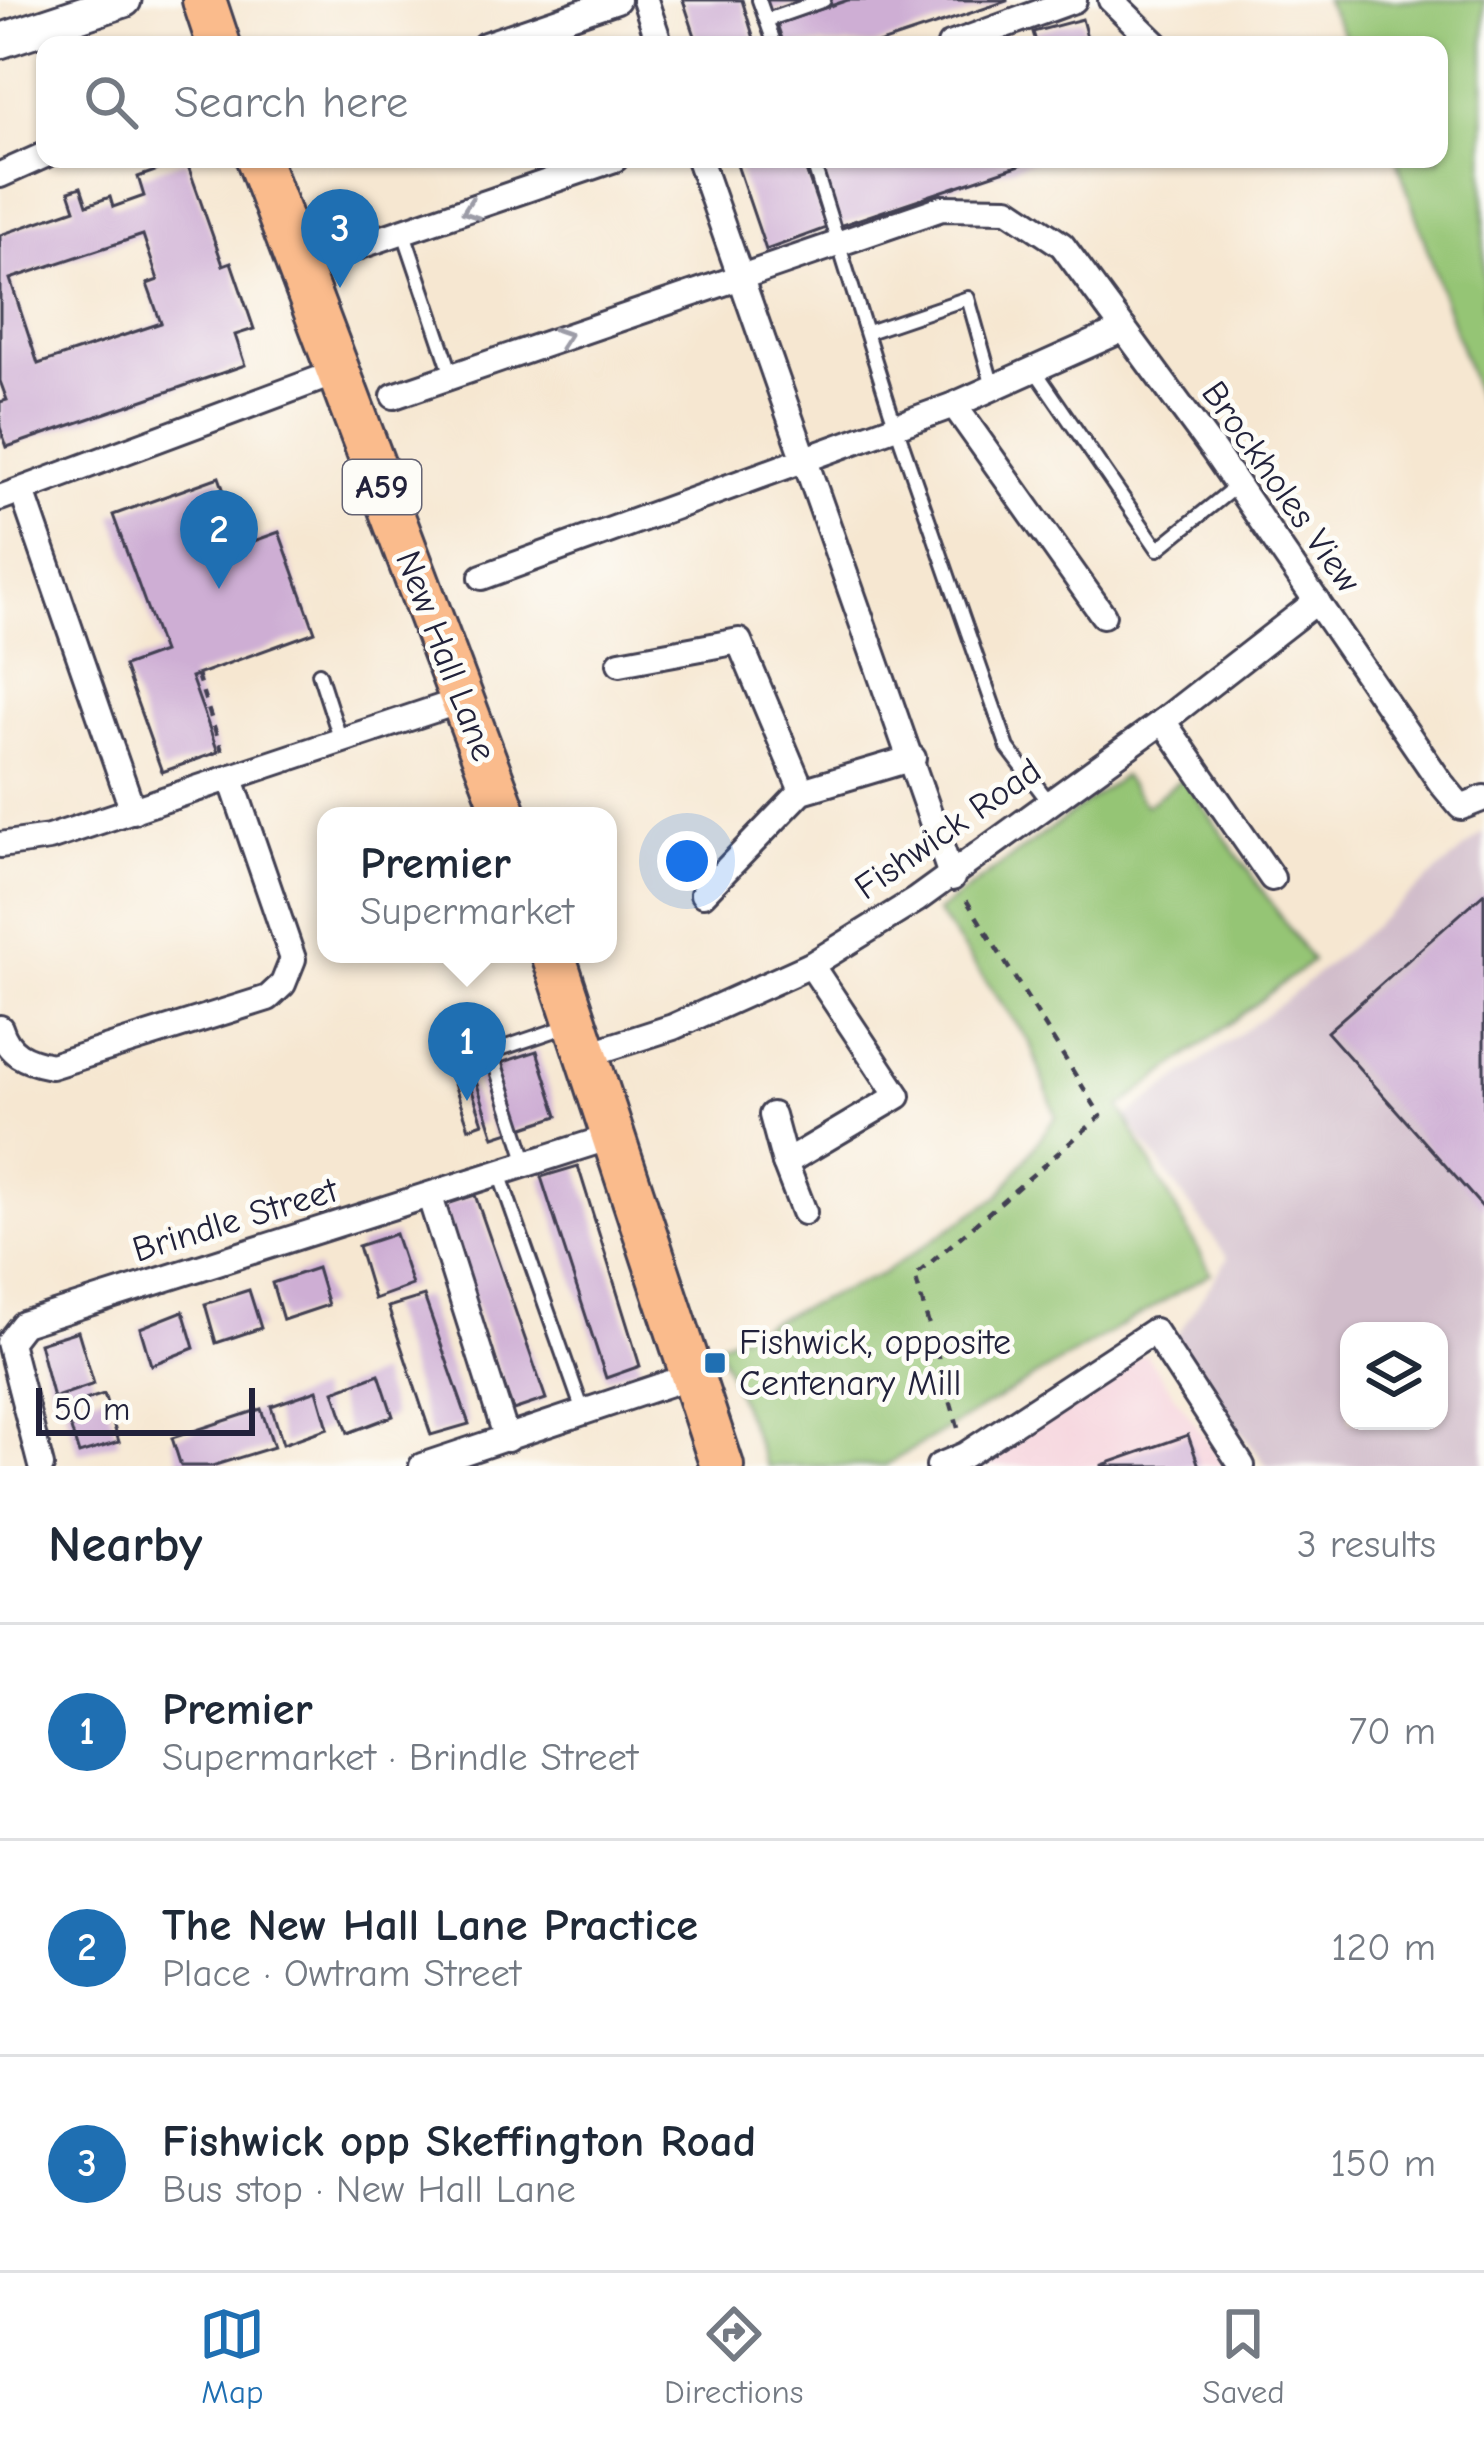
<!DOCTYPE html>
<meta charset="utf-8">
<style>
:root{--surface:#fff;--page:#f6f6f7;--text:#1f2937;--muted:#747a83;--line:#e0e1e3;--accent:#1f6fb2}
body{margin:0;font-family:"Comic Neue",sans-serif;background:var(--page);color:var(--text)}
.controls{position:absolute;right:36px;bottom:36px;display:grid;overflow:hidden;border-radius:24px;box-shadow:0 3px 9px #0004}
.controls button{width:108px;height:108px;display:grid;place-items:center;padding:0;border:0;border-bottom:3px solid var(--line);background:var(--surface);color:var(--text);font:60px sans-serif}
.scale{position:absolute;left:36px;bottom:30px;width:219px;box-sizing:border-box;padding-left:12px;border:6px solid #22223b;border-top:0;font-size:33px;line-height:42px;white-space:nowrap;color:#22223b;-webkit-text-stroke:9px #fdfcf7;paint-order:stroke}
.you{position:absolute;left:687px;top:861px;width:42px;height:42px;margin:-30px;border:9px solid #fff;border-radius:50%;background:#1a73e8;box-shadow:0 0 0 18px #1a73e833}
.badge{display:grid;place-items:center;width:78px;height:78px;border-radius:50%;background:var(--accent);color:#fff;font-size:39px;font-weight:700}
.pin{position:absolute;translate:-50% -99px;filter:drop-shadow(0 3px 6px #0008)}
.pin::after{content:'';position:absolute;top:63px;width:42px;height:36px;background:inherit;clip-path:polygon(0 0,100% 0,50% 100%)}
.popup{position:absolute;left:317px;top:807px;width:300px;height:156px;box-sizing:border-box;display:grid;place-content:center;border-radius:24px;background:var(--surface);filter:drop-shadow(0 3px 9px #0005);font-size:39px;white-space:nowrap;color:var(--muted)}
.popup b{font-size:45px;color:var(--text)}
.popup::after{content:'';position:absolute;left:50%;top:100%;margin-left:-24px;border:24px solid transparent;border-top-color:var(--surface)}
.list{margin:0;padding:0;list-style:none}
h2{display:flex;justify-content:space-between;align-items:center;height:156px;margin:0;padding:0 48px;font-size:51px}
h2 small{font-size:39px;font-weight:400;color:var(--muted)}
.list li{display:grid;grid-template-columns:78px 1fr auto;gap:36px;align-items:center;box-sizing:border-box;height:216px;padding:0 48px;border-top:3px solid var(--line)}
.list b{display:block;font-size:45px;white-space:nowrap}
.list p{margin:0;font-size:39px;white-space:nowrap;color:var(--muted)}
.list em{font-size:39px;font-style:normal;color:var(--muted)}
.icon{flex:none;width:66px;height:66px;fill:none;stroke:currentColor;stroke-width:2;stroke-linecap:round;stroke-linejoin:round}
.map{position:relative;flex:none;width:1484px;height:1466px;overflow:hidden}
.search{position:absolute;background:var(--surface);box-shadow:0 3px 9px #0004;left:36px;right:36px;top:36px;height:132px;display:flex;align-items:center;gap:30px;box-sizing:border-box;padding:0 42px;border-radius:24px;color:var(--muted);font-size:45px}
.sheet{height:804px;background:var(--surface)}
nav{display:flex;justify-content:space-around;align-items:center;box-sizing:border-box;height:168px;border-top:3px solid var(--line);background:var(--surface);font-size:33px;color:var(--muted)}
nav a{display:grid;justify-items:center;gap:6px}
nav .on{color:var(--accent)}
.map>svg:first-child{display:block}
.built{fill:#f5cfda}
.industrial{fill:#d1bdcb;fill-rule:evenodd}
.green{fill:#95c574;stroke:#5c7458;stroke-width:3}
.building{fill:#ceaed4;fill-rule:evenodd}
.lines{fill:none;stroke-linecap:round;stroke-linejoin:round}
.service-casing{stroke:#424052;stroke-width:18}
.minor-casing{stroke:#424052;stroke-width:30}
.tertiary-casing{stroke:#424052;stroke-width:39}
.trunk-casing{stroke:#424052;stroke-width:48}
.path{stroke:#424052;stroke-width:4.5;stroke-dasharray:9 9;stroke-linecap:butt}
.service{stroke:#fff;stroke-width:12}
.minor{stroke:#fff;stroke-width:24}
.tertiary{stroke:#fff;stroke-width:33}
.trunk{stroke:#fabb8c;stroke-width:42}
.oneway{stroke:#9c9ca7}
.poi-dot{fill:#1f6fb2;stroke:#fdfcf7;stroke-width:4.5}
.labels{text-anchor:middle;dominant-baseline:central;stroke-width:10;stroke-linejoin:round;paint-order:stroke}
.shield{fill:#fdfcf7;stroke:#646373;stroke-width:3}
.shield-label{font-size:33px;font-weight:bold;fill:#22223b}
.street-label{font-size:36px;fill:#22223b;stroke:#fdfcf7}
.poi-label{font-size:36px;fill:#22223b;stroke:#fdfcf7;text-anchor:start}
</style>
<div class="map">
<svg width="1484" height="1466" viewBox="0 0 1484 1466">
<rect width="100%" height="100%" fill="#fdfcf7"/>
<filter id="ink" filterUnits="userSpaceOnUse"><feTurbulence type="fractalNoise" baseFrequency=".00833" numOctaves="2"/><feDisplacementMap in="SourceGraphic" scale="24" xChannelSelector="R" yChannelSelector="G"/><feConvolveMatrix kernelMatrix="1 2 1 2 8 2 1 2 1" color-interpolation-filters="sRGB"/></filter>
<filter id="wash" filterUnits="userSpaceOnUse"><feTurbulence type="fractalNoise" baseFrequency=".004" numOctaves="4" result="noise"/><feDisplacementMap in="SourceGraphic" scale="48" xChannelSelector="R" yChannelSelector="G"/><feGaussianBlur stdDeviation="2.7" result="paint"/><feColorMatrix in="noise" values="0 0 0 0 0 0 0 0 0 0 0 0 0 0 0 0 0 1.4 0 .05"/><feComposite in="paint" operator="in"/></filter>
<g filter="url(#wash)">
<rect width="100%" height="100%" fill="#f6e7d1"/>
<polygon class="built" points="1145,1353 1225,1466 976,1466"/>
<path class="industrial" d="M 1484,832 L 1484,1466 L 1267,1466 L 1173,1341 L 1228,1258 L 1126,1117 L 1292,995 ZM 1349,1331 L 1439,1331 L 1439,1421 L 1349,1421 Z"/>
<g class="green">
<polygon points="1325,0 1484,0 1484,418 1397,159 1439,159 1439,45 1349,45"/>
<polygon points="1123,776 1146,806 1183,778 1312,961 1120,1107 1211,1273 884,1466 766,1466 717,1344 882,1274 999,1196 1056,1116 1030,1043 937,912"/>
</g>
<g id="blocks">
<g class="building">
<polygon points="683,0 742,0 756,45 698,45"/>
<polygon points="765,0 805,0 805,1 769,13"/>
<polygon points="848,0 1007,0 1007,1 875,45 784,45 777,24"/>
<polygon points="1082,19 1089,45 1037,45 1033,32"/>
<polygon points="735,159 802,159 826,228 766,250"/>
<polygon points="850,159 1035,159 1035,160 839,226 822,168"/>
<path d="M 186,160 L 223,265 L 231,262 L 254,329 L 235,335 L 245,365 L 7,447 L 0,427 L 0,402 L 7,400 L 0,381 L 0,235 L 75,209 L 69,191 L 81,187 L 87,205 L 110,197 L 113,207 L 144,196 L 138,177 ZM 143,235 L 158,280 L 147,284 L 161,323 L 38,364 L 10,279 Z"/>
<polygon points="219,477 243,545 279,532 315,632 191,677 218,752 162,772 124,666 163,652 113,515"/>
<polygon points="1484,893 1484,1209 1327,1032"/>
<polygon points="537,1051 558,1116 494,1137 473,1072"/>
<polygon points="466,1073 483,1123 469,1128 452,1078"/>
<polygon points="578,1166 640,1366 606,1378 541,1177"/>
<polygon points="475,1195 546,1399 513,1410 441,1206"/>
<polygon points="395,1234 412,1285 374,1299 358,1246"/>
<polygon points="317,1268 328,1305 283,1320 272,1283"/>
<polygon points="249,1290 261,1328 216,1343 205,1304"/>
<polygon points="424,1296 469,1424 431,1435 388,1307"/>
<polygon points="183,1311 194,1348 151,1365 140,1328"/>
<polygon points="78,1331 94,1384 53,1398 39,1343"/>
<polygon points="379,1374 393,1416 348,1433 334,1391"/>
<polygon points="317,1390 328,1428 283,1444 271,1406"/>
<polygon points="104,1394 119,1442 79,1454 64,1407"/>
<polygon points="261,1409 274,1447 212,1466 181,1466 172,1438"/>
<polygon points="1188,1435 1199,1466 1102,1466 1102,1465"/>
</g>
</g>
</g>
<g filter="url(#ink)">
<use href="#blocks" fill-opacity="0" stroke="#424052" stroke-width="3"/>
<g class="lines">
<g class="service-casing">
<g id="service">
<polyline points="759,0 775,45"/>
<polyline points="767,20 824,0"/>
<polyline points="812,159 890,409 1008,748 1049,802"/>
<polyline points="814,166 834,159"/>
<polyline points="404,233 452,375"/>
<polyline points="868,332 968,298 993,387"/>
<polyline points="1034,369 1158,549 1236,486"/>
<polyline points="319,673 341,741"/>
<polyline points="527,1163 491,1052 571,1025"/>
<polyline points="499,1173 583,1411"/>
</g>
</g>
<g class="minor-casing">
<g id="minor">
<polyline points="645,0 660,45"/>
<polyline points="1111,0 1157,45"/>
<polyline points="485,45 617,0"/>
<polyline points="950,45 1074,0"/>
<polyline points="699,159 952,878"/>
<polyline points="0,175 45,155"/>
<polyline points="357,247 615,159"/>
<polyline points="394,396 942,208 1008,209 1062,245 1213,450 1441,783 1461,807 1484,798"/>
<polyline points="954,405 1103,615"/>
<polyline points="22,491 133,811"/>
<polyline points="0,498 338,372"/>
<polyline points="482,577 954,405 1124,329"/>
<polyline points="620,663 739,641 802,791"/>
<polyline points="1163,721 1272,878"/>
<polyline points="0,845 49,838 463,700"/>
<polyline points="703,894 802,791 913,758"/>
<path d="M 0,1028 C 8,1054 25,1061 51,1066 L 268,998 L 283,984 L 293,959 L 231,779"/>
<polyline points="586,1055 673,1027 811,965 916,900 1163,721 1317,601"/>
<polyline points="772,1115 785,1163 898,1096 811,965"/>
<polyline points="785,1163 804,1212"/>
<polyline points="430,1197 507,1439"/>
<polyline points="41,1466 9,1342 23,1324 611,1137"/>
<polyline points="422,1466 691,1376"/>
<polyline points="939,1466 965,1455 1154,1331 1242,1466"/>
</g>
</g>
<g class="tertiary-casing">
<polyline id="tertiary" points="0,41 124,0"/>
</g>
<g class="trunk-casing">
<g id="trunk">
<polyline points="204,0 219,45"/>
<polyline points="258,159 506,816"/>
<polyline points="553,954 722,1466"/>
</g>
</g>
<g class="path">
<polyline points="197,675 222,751"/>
<polyline points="958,1428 915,1276 1101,1116 965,898"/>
</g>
<use href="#service" class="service"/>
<use href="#minor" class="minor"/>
<use href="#tertiary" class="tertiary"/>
<use href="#trunk" class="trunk"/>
</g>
<defs><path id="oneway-chevron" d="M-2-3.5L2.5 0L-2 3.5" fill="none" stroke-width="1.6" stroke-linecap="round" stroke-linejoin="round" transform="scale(3)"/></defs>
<g class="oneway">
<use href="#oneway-chevron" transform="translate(470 210) rotate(161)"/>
<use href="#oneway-chevron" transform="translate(563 337) rotate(-19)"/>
</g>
</g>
<rect class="poi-dot" x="703" y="1351" width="24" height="24" rx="6"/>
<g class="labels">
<rect class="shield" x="343" y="460" width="78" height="54" rx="9"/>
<g class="shield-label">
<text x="382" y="487">A59</text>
</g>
<g class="street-label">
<text transform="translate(1281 487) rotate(55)">Brockholes View</text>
<text transform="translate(446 656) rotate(69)">New Hall Lane</text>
<text transform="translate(948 829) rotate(-35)">Fishwick Road</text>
<text transform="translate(235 1220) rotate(-17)">Brindle Street</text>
</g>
<g class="poi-label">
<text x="739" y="1342">Fishwick, opposite<tspan x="739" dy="41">Centenary Mill</tspan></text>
</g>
</g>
</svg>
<div class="controls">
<button><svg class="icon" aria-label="layers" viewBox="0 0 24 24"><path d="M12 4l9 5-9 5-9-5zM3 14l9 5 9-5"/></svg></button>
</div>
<div class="scale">50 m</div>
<div class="you"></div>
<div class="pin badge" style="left:467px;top:1101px">1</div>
<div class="popup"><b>Premier</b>Supermarket</div>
<div class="pin badge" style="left:219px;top:589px">2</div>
<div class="pin badge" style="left:340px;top:288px">3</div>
<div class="search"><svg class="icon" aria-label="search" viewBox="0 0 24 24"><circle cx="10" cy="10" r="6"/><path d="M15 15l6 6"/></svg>Search here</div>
</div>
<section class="sheet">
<h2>Nearby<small>3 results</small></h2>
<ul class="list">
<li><span class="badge">1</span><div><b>Premier</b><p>Supermarket · Brindle Street</p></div><em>70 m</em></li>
<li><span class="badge">2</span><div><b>The New Hall Lane Practice</b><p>Place · Owtram Street</p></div><em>120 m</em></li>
<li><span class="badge">3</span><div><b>Fishwick opp Skeffington Road</b><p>Bus stop · New Hall Lane</p></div><em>150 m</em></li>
</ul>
</section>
<nav>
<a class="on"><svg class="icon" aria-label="map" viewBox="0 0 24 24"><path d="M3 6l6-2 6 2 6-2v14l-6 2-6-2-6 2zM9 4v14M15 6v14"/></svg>Map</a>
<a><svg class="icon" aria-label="directions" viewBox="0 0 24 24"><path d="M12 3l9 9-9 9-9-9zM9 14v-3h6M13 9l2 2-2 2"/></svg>Directions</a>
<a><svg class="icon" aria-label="saved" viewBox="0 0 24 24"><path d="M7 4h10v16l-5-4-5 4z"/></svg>Saved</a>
</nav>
